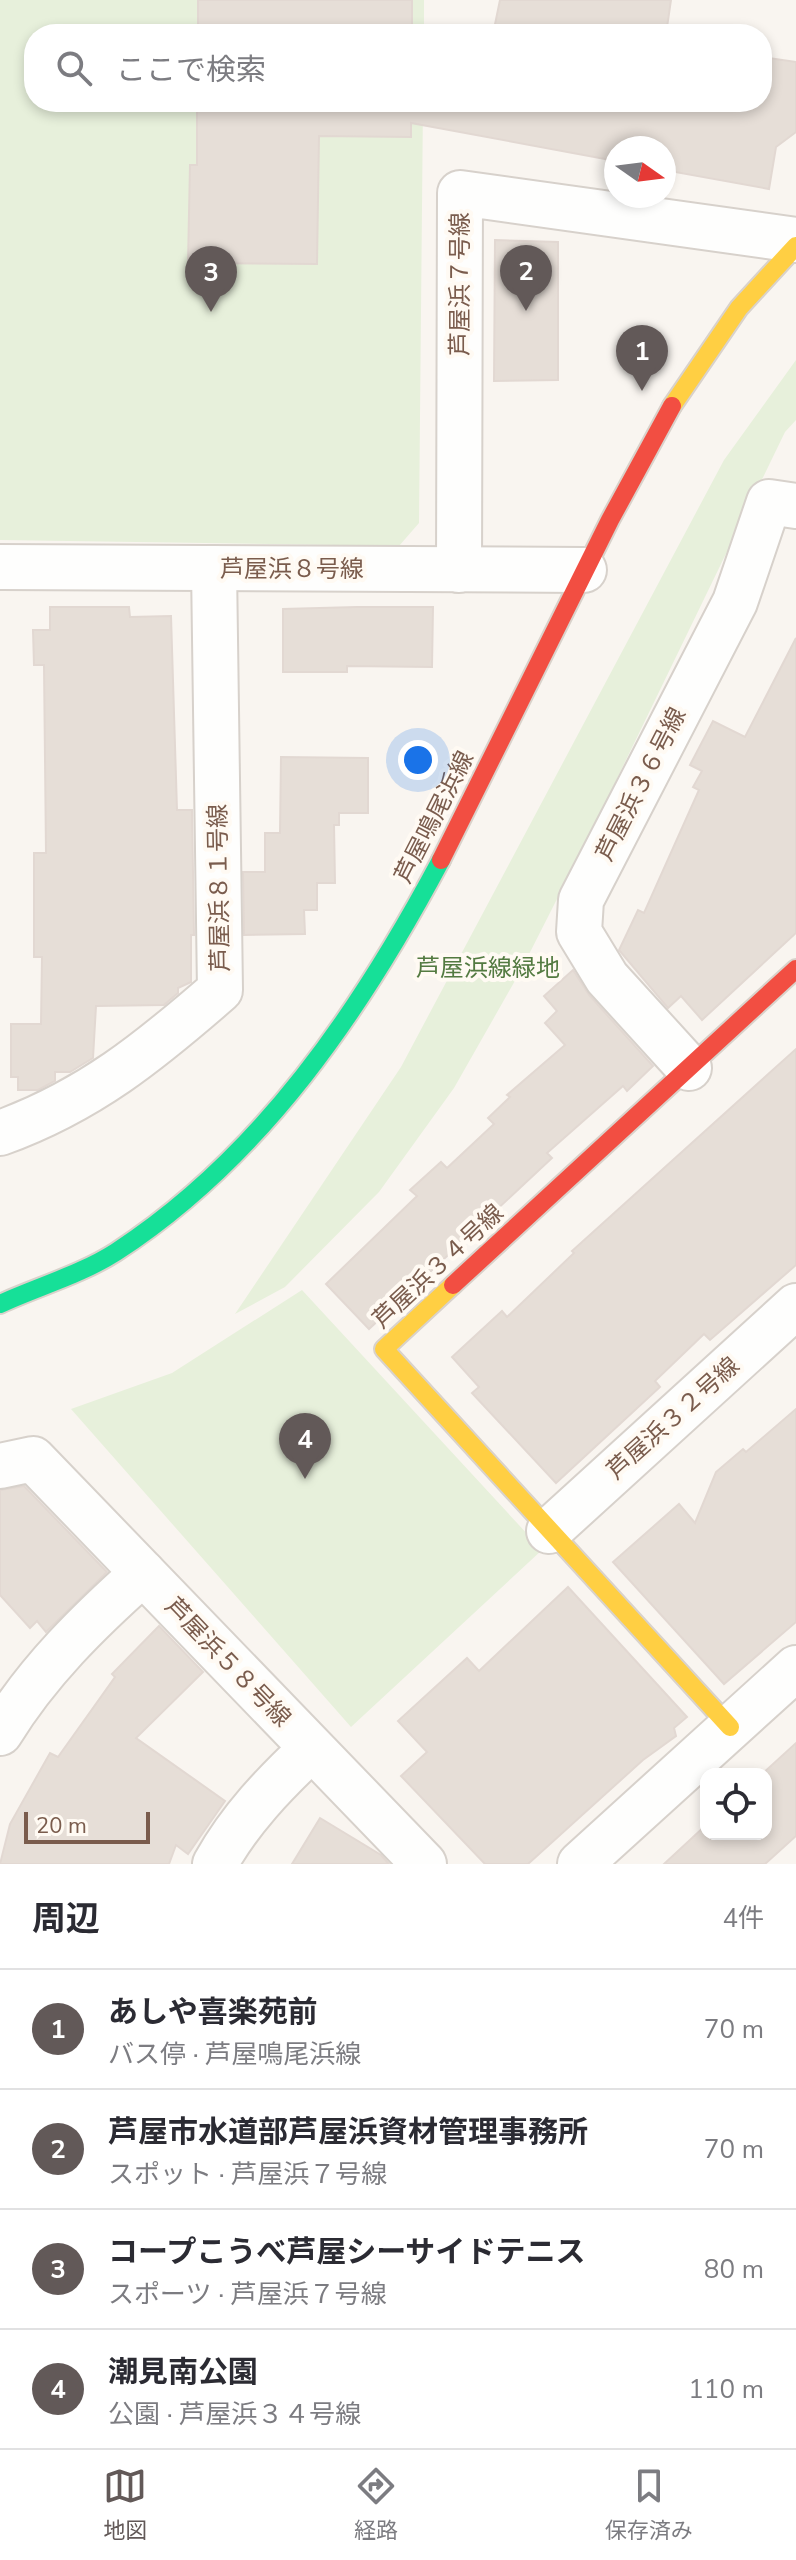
<!DOCTYPE html>
<html lang="ja">
<meta charset="utf-8">
<style>
:root{--surface:#fff;--page:#f2f2f3;--text:#2b2b33;--muted:#7c7c81;--line:#e1e1e2;--accent:#625958}
body{margin:0;font-family:"Nunito Sans","Noto Sans JP",sans-serif;background:var(--page);color:var(--text)}
.controls{position:absolute;right:24px;bottom:24px;display:grid;overflow:hidden;border-radius:16px;box-shadow:0 4px 12px #0003}
.controls button{width:72px;height:72px;display:grid;place-items:center;padding:0;border:0;border-bottom:2px solid var(--line);background:var(--surface);color:var(--text);font:40px sans-serif}
.compass{position:absolute;left:604px;top:136px;width:72px;height:72px;border-radius:50%;background:var(--surface);box-shadow:0 4px 12px #0003;rotate:104deg}
.scale{position:absolute;left:24px;bottom:20px;width:126px;box-sizing:border-box;padding-left:8px;border:4px solid #7a5c4d;border-top:0;font-size:22px;line-height:28px;white-space:nowrap;color:#7a5c4d;-webkit-text-stroke:6px #fffaf3;paint-order:stroke}
.you{position:absolute;left:418px;top:760px;width:28px;height:28px;margin:-20px;border:6px solid #fff;border-radius:50%;background:#1a73e8;box-shadow:0 0 0 12px #1a73e833}
.badge{display:grid;place-items:center;width:52px;height:52px;border-radius:50%;background:var(--accent);color:#fff;font-size:26px;font-weight:700}
.pin{position:absolute;translate:-50% -66px;filter:drop-shadow(0 2px 4px #0008)}
.pin::after{content:'';position:absolute;top:42px;width:28px;height:24px;background:inherit;clip-path:polygon(0 0,100% 0,50% 100%)}
.list{margin:0;padding:0;list-style:none}
h2{display:flex;justify-content:space-between;align-items:center;height:104px;margin:0;padding:0 32px;font-size:34px}
h2 small{font-size:26px;font-weight:400;color:var(--muted)}
.list li{display:grid;grid-template-columns:52px 1fr auto;gap:24px;align-items:center;box-sizing:border-box;height:120px;padding:0 32px;border-top:2px solid var(--line)}
.list b{display:block;font-size:30px;white-space:nowrap}
.list p{margin:0;font-size:26px;white-space:nowrap;color:var(--muted)}
.list em{font-size:26px;font-style:normal;color:var(--muted)}
.icon{flex:none;width:44px;height:44px;fill:none;stroke:currentColor;stroke-width:2;stroke-linecap:round;stroke-linejoin:round}
.map{position:relative;flex:none;width:796px;height:1864px;overflow:hidden}
.search{position:absolute;background:var(--surface);box-shadow:0 4px 12px #0003;left:24px;right:24px;top:24px;height:88px;display:flex;align-items:center;gap:20px;box-sizing:border-box;padding:0 28px;border-radius:32px;color:var(--muted);font-size:30px}
.sheet{height:584px;background:var(--surface)}
nav{display:flex;justify-content:space-around;align-items:center;box-sizing:border-box;height:112px;border-top:2px solid var(--line);background:var(--surface);font-size:22px;color:var(--muted)}
nav a{display:grid;justify-items:center;gap:4px}
nav .on{color:var(--accent)}
.map>svg:first-child{display:block}
.green{fill:#e7f0db}
.building{fill:#e6ded7;stroke:#e2d8d2;stroke-width:2}
.lines{fill:none;stroke-linecap:round;stroke-linejoin:round}
.street-casing{stroke:#d7d1cb;stroke-width:48}
.fast-casing{stroke:#d9d2cb;stroke-width:22}
.slow-casing{stroke:#d9d2cb;stroke-width:22}
.jam-casing{stroke:#d9d2cb;stroke-width:22}
.street{stroke:#fefefd;stroke-width:44}
.fast{stroke:#16e098;stroke-width:18}
.slow{stroke:#ffcf43;stroke-width:18}
.jam{stroke:#f24e42;stroke-width:18}
.labels{text-anchor:middle;dominant-baseline:central;stroke-width:8;stroke-linejoin:round;paint-order:stroke}
.street-label{font-size:24px;fill:#7a5c4d;stroke:#fffaf3}
.park-label{font-size:24px;fill:#537a41;stroke:#fffaf3}
</style>
<div class="map">
<svg width="796" height="1864" viewBox="0 0 796 1864">
<rect width="100%" height="100%" fill="#f9f5f0"/>
<g class="green">
<polygon points="0,0 424,0 424,34 34,34 34,102 423,102 419,523 399,546 0,540"/>
<polygon points="796,360 796,420 785,432 593,828 520,972 454,1088 379,1192 285,1287 235,1314 401,1067 724,460"/>
<polygon points="302,1290 542,1550 351,1727 71,1409 172,1373"/>
</g>
<g class="building">
<rect x="198" y="0" width="214" height="34"/>
<polygon points="500,0 671,0 666,34 493,34"/>
<polygon points="762,57 796,62 796,132 776,147 769,189 664,170 664,148 616,148 616,161 411,123 411,137 319,136 317,264 188,263 190,165 197,165 197,102 762,102"/>
<polygon points="495,240 558,242 558,380 494,381"/>
<polygon points="50,607 129,607 130,617 171,616 177,810 192,810 194,935 191,935 191,982 178,988 178,993 164,1005 96,1006 93,1058 70,1072 55,1072 55,1081 38,1090 18,1090 18,1077 11,1077 11,1024 41,1024 42,957 34,957 34,853 46,853 44,665 34,665 33,630 50,630"/>
<polygon points="357,607 433,607 432,667 347,666 347,672 283,672 283,609"/>
<polygon points="796,638 796,933 702,1020 681,996 668,1008 619,950 638,910 644,913 699,790 693,787 702,771 690,765 713,721 745,737"/>
<polygon points="281,757 368,758 368,813 339,813 339,825 334,825 335,883 317,883 317,910 304,910 305,934 244,935 243,872 265,872 265,833 280,833"/>
<polygon points="573,970 589,995 653,1066 627,1091 623,1086 547,1153 552,1158 369,1329 326,1284 417,1196 410,1190 441,1162 447,1168 494,1124 488,1118 510,1097 507,1095 565,1045 545,1023 557,1011 544,996"/>
<polygon points="796,1049 796,1265 710,1340 704,1334 655,1381 660,1387 556,1483 472,1393 479,1387 452,1357 502,1311 507,1317 574,1253 572,1251"/>
<polygon points="796,1409 796,1622 724,1684 613,1562 679,1504 695,1523 716,1472 743,1449 746,1452"/>
<polygon points="24,1486 107,1572 46,1632 37,1621 30,1628 0,1595 0,1490"/>
<polygon points="568,1587 687,1717 674,1728 676,1736 643,1760 528,1864 485,1864 401,1776 427,1752 398,1721 467,1658 479,1671"/>
<polygon points="159,1626 203,1672 136,1738 225,1801 188,1854 176,1845 169,1864 0,1864 10,1824 50,1753 58,1757 115,1677 112,1674"/>
<polygon points="796,1743 796,1836 765,1864 664,1864 706,1825 706,1834 766,1834 766,1774 762,1774"/>
<polygon points="320,1818 381,1855 389,1864 292,1864"/>
</g>
<g class="lines">
<g class="street-casing">
<g id="street">
<polyline points="0,567 584,570"/>
<polyline points="459,570 460,193 796,240"/>
<polyline points="689,1068 607,978 579,932 581,900 735,602 769,502 796,506"/>
<path d="M 0,1133 C 89,1101 150,1051 220,990 L 214,568"/>
<polyline points="0,1466 33,1459 424,1864"/>
<polyline points="549,1531 796,1306"/>
<path d="M 0,1733 C 38,1671 89,1621 143,1573"/>
<path d="M 215,1864 C 241,1818 273,1785 311,1749"/>
<polyline points="580,1864 796,1668"/>
</g>
</g>
<g class="fast-casing">
<path id="fast" d="M 0,1304 C 37,1287 82,1274 116,1252 C 262,1157 361,1010 441,860"/>
</g>
<g class="slow-casing">
<g id="slow">
<polyline points="672,406 739,308 796,246"/>
<polyline points="453,1285 384,1349 730,1727"/>
</g>
</g>
<g class="jam-casing">
<g id="jam">
<polyline points="441,860 610,520 672,406"/>
<polyline points="453,1285 796,969"/>
</g>
</g>
<use href="#street" class="street"/>
<use href="#fast" class="fast"/>
<use href="#slow" class="slow"/>
<use href="#jam" class="jam"/>
</g>
<g class="labels">
<g class="street-label">
<text transform="translate(460 284) rotate(-90)">芦屋浜７号線</text>
<text x="292" y="569">芦屋浜８号線</text>
<text transform="translate(641 784) rotate(-63)">芦屋浜３６号線</text>
<text transform="translate(434 817) rotate(-63)">芦屋鳴尾浜線</text>
<text transform="translate(219 888) rotate(-91)">芦屋浜８１号線</text>
<text transform="translate(438 1266) rotate(-43)">芦屋浜３４号線</text>
<text transform="translate(673 1418) rotate(-42)">芦屋浜３２号線</text>
<text transform="translate(228 1662) rotate(46)">芦屋浜５８号線</text>
</g>
<g class="park-label">
<text x="488" y="968">芦屋浜線緑地</text>
</g>
</g>
</svg>
<div class="controls">
<button><svg class="icon" aria-label="locate" viewBox="0 0 24 24"><circle cx="12" cy="12" r="6"/><path d="M12 2v4M12 18v4M2 12h4M18 12h4"/></svg></button>
</div>
<svg class="compass" viewBox="-18 -18 36 36"><path d="M0-13l5 13h-10z" fill="#e53935"/><path d="M0 13l5-13h-10z" fill="#7c7c81"/></svg>
<div class="scale">20 m</div>
<div class="you"></div>
<div class="pin badge" style="left:642px;top:391px">1</div>
<div class="pin badge" style="left:526px;top:311px">2</div>
<div class="pin badge" style="left:211px;top:312px">3</div>
<div class="pin badge" style="left:305px;top:1479px">4</div>
<div class="search"><svg class="icon" aria-label="search" viewBox="0 0 24 24"><circle cx="10" cy="10" r="6"/><path d="M15 15l6 6"/></svg>ここで検索</div>
</div>
<section class="sheet">
<h2>周辺<small>4件</small></h2>
<ul class="list">
<li><span class="badge">1</span><div><b>あしや喜楽苑前</b><p>バス停 · 芦屋鳴尾浜線</p></div><em>70 m</em></li>
<li><span class="badge">2</span><div><b>芦屋市水道部芦屋浜資材管理事務所</b><p>スポット · 芦屋浜７号線</p></div><em>70 m</em></li>
<li><span class="badge">3</span><div><b>コープこうべ芦屋シーサイドテニス</b><p>スポーツ · 芦屋浜７号線</p></div><em>80 m</em></li>
<li><span class="badge">4</span><div><b>潮見南公園</b><p>公園 · 芦屋浜３４号線</p></div><em>110 m</em></li>
</ul>
</section>
<nav>
<a class="on"><svg class="icon" aria-label="map" viewBox="0 0 24 24"><path d="M3 6l6-2 6 2 6-2v14l-6 2-6-2-6 2zM9 4v14M15 6v14"/></svg>地図</a>
<a><svg class="icon" aria-label="directions" viewBox="0 0 24 24"><path d="M12 3l9 9-9 9-9-9zM9 14v-3h6M13 9l2 2-2 2"/></svg>経路</a>
<a><svg class="icon" aria-label="saved" viewBox="0 0 24 24"><path d="M7 4h10v16l-5-4-5 4z"/></svg>保存済み</a>
</nav>
